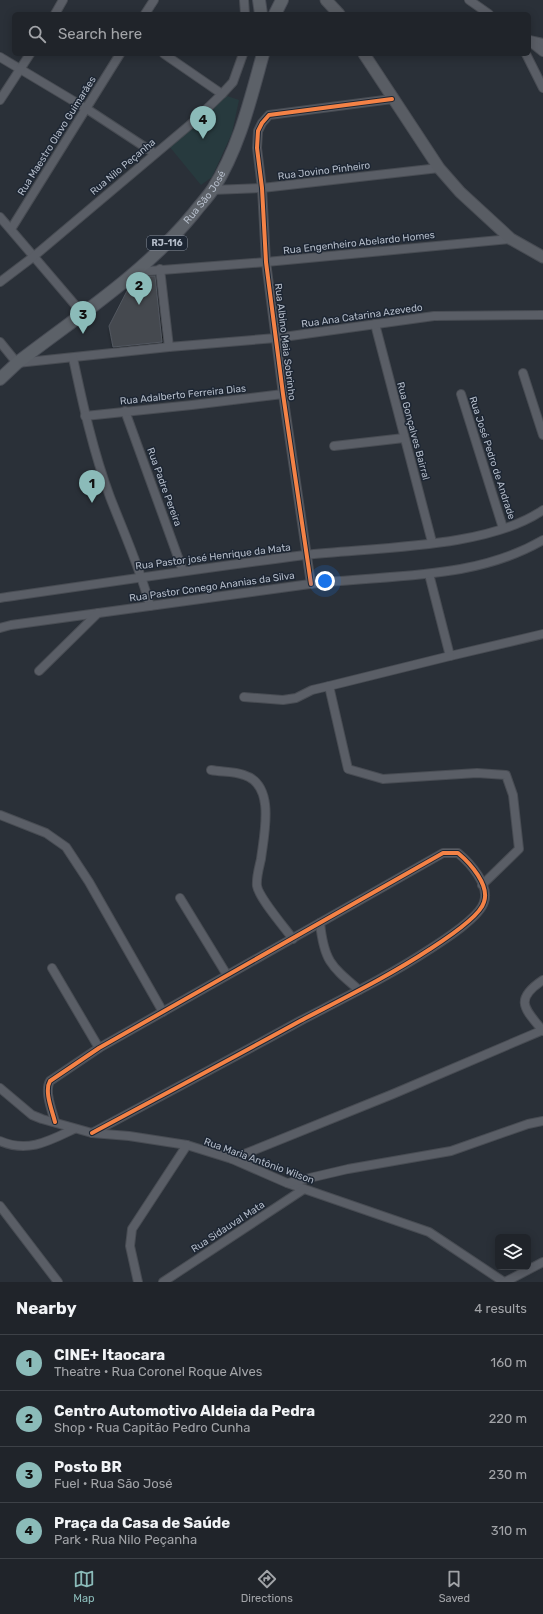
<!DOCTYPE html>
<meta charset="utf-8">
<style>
:root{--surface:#20242a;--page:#282c32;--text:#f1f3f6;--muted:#a2a4a8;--line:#3d4147;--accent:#8bbbb9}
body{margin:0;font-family:Rubik,sans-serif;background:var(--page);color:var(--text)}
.controls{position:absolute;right:12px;bottom:12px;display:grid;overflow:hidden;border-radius:6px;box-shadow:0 2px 10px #0003}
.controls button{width:36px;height:36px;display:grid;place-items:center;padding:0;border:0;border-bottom:1px solid var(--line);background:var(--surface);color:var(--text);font:20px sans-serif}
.you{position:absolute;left:325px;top:581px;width:14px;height:14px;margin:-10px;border:3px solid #fff;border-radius:50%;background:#1a73e8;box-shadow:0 0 0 6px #1a73e833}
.badge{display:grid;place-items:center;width:26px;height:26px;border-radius:50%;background:var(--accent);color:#111;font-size:13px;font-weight:700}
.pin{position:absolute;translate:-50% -33px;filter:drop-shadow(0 1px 2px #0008)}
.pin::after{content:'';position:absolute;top:21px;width:14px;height:12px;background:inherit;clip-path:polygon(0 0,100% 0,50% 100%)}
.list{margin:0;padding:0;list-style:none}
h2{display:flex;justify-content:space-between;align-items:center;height:52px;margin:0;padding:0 16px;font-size:17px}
h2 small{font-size:13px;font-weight:400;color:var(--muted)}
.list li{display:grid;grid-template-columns:26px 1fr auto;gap:12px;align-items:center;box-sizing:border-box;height:56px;padding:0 16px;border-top:1px solid var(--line)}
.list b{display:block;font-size:15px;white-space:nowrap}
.list p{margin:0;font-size:13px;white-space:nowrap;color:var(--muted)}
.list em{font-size:13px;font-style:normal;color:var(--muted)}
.icon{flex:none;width:22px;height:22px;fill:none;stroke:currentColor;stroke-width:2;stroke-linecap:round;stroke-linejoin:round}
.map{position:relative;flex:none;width:543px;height:1282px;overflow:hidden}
.search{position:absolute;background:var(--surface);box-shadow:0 2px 10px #0003;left:12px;right:12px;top:12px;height:44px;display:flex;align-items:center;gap:10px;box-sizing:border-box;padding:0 14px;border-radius:6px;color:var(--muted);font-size:15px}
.sheet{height:276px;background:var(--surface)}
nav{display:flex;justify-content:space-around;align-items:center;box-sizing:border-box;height:56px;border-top:1px solid var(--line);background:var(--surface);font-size:11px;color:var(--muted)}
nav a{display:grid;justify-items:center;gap:2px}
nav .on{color:var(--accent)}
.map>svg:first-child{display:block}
.green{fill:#273a3e}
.building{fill:#444950;stroke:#52575f;filter:url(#shadow)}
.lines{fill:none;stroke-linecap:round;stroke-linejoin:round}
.minor-casing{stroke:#484c53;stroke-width:10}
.secondary-casing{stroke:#484c53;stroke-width:13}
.primary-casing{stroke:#484c55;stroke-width:14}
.minor{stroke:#5a5e66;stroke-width:8}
.secondary{stroke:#595d64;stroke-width:11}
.primary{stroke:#5c6168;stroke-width:12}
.cycleway-casing{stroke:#1d2633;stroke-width:6}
.cycleway{stroke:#f48246;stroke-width:4}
.labels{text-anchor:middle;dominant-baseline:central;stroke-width:3;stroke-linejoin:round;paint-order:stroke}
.shield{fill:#1d2633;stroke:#878f9c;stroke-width:1}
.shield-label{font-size:9px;font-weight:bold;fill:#b4bcc9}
.street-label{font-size:10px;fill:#b4bcc9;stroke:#1d2633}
</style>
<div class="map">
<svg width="543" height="1282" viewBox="0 0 543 1282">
<defs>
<filter id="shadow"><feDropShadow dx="2" dy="3.5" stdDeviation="2" flood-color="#0009"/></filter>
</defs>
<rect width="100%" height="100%" fill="#2a3038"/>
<polygon class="green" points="227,96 239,100 232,133 212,177 201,185 169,146"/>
<polygon class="building" points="155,276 162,342 113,347 109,326 129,287 141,277"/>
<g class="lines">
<g class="minor-casing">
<g id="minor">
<polyline points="244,0 245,14"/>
<polyline points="469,0 489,14"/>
<polyline points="55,14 63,0"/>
<polyline points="145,14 154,0"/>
<polyline points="530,40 543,43"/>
<polyline points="529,41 543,52"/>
<polyline points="164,54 222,94"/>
<polyline points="526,54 543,88"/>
<polyline points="0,57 87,109 154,153"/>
<polyline points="0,100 30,54"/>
<polyline points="212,190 262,188 439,168"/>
<polyline points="0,217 82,313"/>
<polyline points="11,229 120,54"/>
<polyline points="160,269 169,347"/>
<polyline points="136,272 266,262 511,239"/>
<polyline points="0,282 33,257 192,123 222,94 233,82 243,54"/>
<polyline points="375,324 432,542"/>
<polyline points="0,342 17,363 169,347 276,338 434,316 543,315"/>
<path d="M 73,358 C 83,405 93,451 110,497 C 124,533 140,568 150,606"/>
<polyline points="523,373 543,435"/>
<polyline points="461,394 503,528"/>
<polyline points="125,411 183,571"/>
<polyline points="85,416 192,405 283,394"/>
<polyline points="334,446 404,438"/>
<polyline points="429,574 450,656 543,634"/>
<polyline points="311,584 283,394 266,262 262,188 257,148 258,131 262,123 269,115 392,99"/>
<path d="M 0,598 C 102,583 203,568 305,555 C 373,547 487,549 543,510"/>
<path d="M 0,628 L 11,625 C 111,612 210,597 310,584 C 388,574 473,581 543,540"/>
<polyline points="39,671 98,613"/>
<polyline points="329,686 348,769 383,779 477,773 506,775 513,795 519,849 482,885"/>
<polyline points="244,697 283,700 296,698 312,690 329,686 450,656"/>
<path d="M 211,770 C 221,772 234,771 244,775 C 276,785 264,834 261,859 C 259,868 256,878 257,886 C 259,898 285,928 293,939"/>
<polyline points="0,815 46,833 66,847 89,882 163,1012"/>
<polyline points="180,898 227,975"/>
<path d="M 320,923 C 324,961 331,966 359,990"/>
<polyline points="52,968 99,1048"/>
<path d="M 543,980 C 513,1000 525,1009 543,1031"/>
<polyline points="0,1088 32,1115 42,1119 92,1133 129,1136 187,1145 232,1159 287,1183 429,1232 504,1282"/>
<path d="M 55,1122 C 52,1110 44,1091 50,1081 L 99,1048 L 443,853 L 458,853 C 470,863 490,885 484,902 C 480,917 444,940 430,949 C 389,976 344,998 300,1021 C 231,1059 161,1096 92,1133"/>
<path d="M 0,1141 C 28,1153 49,1141 74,1129"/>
<polyline points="232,1159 393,1094 543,1030"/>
<polyline points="288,1183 348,1169 451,1151 528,1124 543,1121"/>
<polyline points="0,1206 58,1282"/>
<polyline points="138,1282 130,1246 132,1229 187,1145"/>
<polyline points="163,1282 304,1189"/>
<polyline points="505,1282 543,1262"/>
</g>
</g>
<g class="secondary-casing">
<g id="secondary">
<polyline points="326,0 339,14"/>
<polyline points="364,54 439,168 460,192 511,239 543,257"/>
</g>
</g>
<g class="primary-casing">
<g id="primary">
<polyline points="259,0 261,14"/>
<polyline points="275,14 282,0"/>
<path id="s1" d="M 0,379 L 17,363 C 78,316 145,273 194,213 C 200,205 207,198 213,189 C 239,148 250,101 263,54"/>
</g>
</g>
<use href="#minor" class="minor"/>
<use href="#secondary" class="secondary"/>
<use href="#primary" class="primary"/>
<g class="cycleway-casing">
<g id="cycleway">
<polyline points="311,584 283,394 266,262 262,188 257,148 258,131 262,123 269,115 392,99"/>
<path d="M 55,1122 C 52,1110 44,1091 50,1081 L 99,1048 L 443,853 L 458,853 C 470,863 490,885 484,902 C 480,917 444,940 430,949 C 389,976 344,998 300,1021 C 231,1059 161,1096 92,1133"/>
</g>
</g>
<use href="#cycleway" class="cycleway"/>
</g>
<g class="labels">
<rect class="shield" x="147" y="236" width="40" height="14" rx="3"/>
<g class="shield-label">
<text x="167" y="243">RJ-116</text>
</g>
<g class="street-label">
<text transform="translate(57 136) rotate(-58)">Rua Maestro Olavo Guimarães</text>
<text transform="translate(123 167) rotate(-40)">Rua Nilo Peçanha</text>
<text transform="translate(324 171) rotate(-7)">Rua Jovino Pinheiro</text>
<text stroke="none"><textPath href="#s1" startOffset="275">Rua São José</textPath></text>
<text transform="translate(359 243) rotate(-6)">Rua Engenheiro Abelardo Homes</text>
<text transform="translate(362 316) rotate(-8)">Rua Ana Catarina Azevedo</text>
<text transform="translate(285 342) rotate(83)">Rua Albino Maia Sobrinho</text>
<text transform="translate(183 395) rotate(-6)">Rua Adalberto Ferreira Dias</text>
<text transform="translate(413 431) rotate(75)">Rua Gonçalves Bairral</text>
<text transform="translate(492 458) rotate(72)">Rua José Pedro de Andrade</text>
<text transform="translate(164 487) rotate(70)">Rua Padre Pereira</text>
<text transform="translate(213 557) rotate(-7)">Rua Pastor josé Henrique da Mata</text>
<text transform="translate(212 587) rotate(-8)">Rua Pastor Conego Ananias da Silva</text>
<text transform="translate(259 1161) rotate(20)">Rua Maria Antônio Wilson</text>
<text transform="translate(228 1227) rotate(-33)">Rua Sidauval Mata</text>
</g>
</g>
</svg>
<div class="controls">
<button><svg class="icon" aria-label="layers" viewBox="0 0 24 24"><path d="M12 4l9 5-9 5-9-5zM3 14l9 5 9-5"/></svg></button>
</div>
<div class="you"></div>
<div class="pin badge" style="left:92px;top:503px">1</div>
<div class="pin badge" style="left:139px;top:305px">2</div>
<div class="pin badge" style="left:83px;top:334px">3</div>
<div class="pin badge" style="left:203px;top:139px">4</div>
<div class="search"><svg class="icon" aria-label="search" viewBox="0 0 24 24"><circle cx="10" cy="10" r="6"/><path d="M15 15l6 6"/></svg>Search here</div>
</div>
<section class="sheet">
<h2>Nearby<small>4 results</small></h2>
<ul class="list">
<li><span class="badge">1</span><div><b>CINE+ Itaocara</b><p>Theatre · Rua Coronel Roque Alves</p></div><em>160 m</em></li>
<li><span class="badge">2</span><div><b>Centro Automotivo Aldeia da Pedra</b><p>Shop · Rua Capitão Pedro Cunha</p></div><em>220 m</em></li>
<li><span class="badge">3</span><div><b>Posto BR</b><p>Fuel · Rua São José</p></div><em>230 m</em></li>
<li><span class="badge">4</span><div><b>Praça da Casa de Saúde</b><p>Park · Rua Nilo Peçanha</p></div><em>310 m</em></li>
</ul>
</section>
<nav>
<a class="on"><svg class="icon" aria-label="map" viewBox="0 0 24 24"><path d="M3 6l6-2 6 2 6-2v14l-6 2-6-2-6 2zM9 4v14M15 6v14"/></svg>Map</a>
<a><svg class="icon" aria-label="directions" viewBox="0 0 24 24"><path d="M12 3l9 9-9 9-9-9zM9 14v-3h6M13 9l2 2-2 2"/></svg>Directions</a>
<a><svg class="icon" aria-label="saved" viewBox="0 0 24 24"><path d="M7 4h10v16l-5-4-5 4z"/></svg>Saved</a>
</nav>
